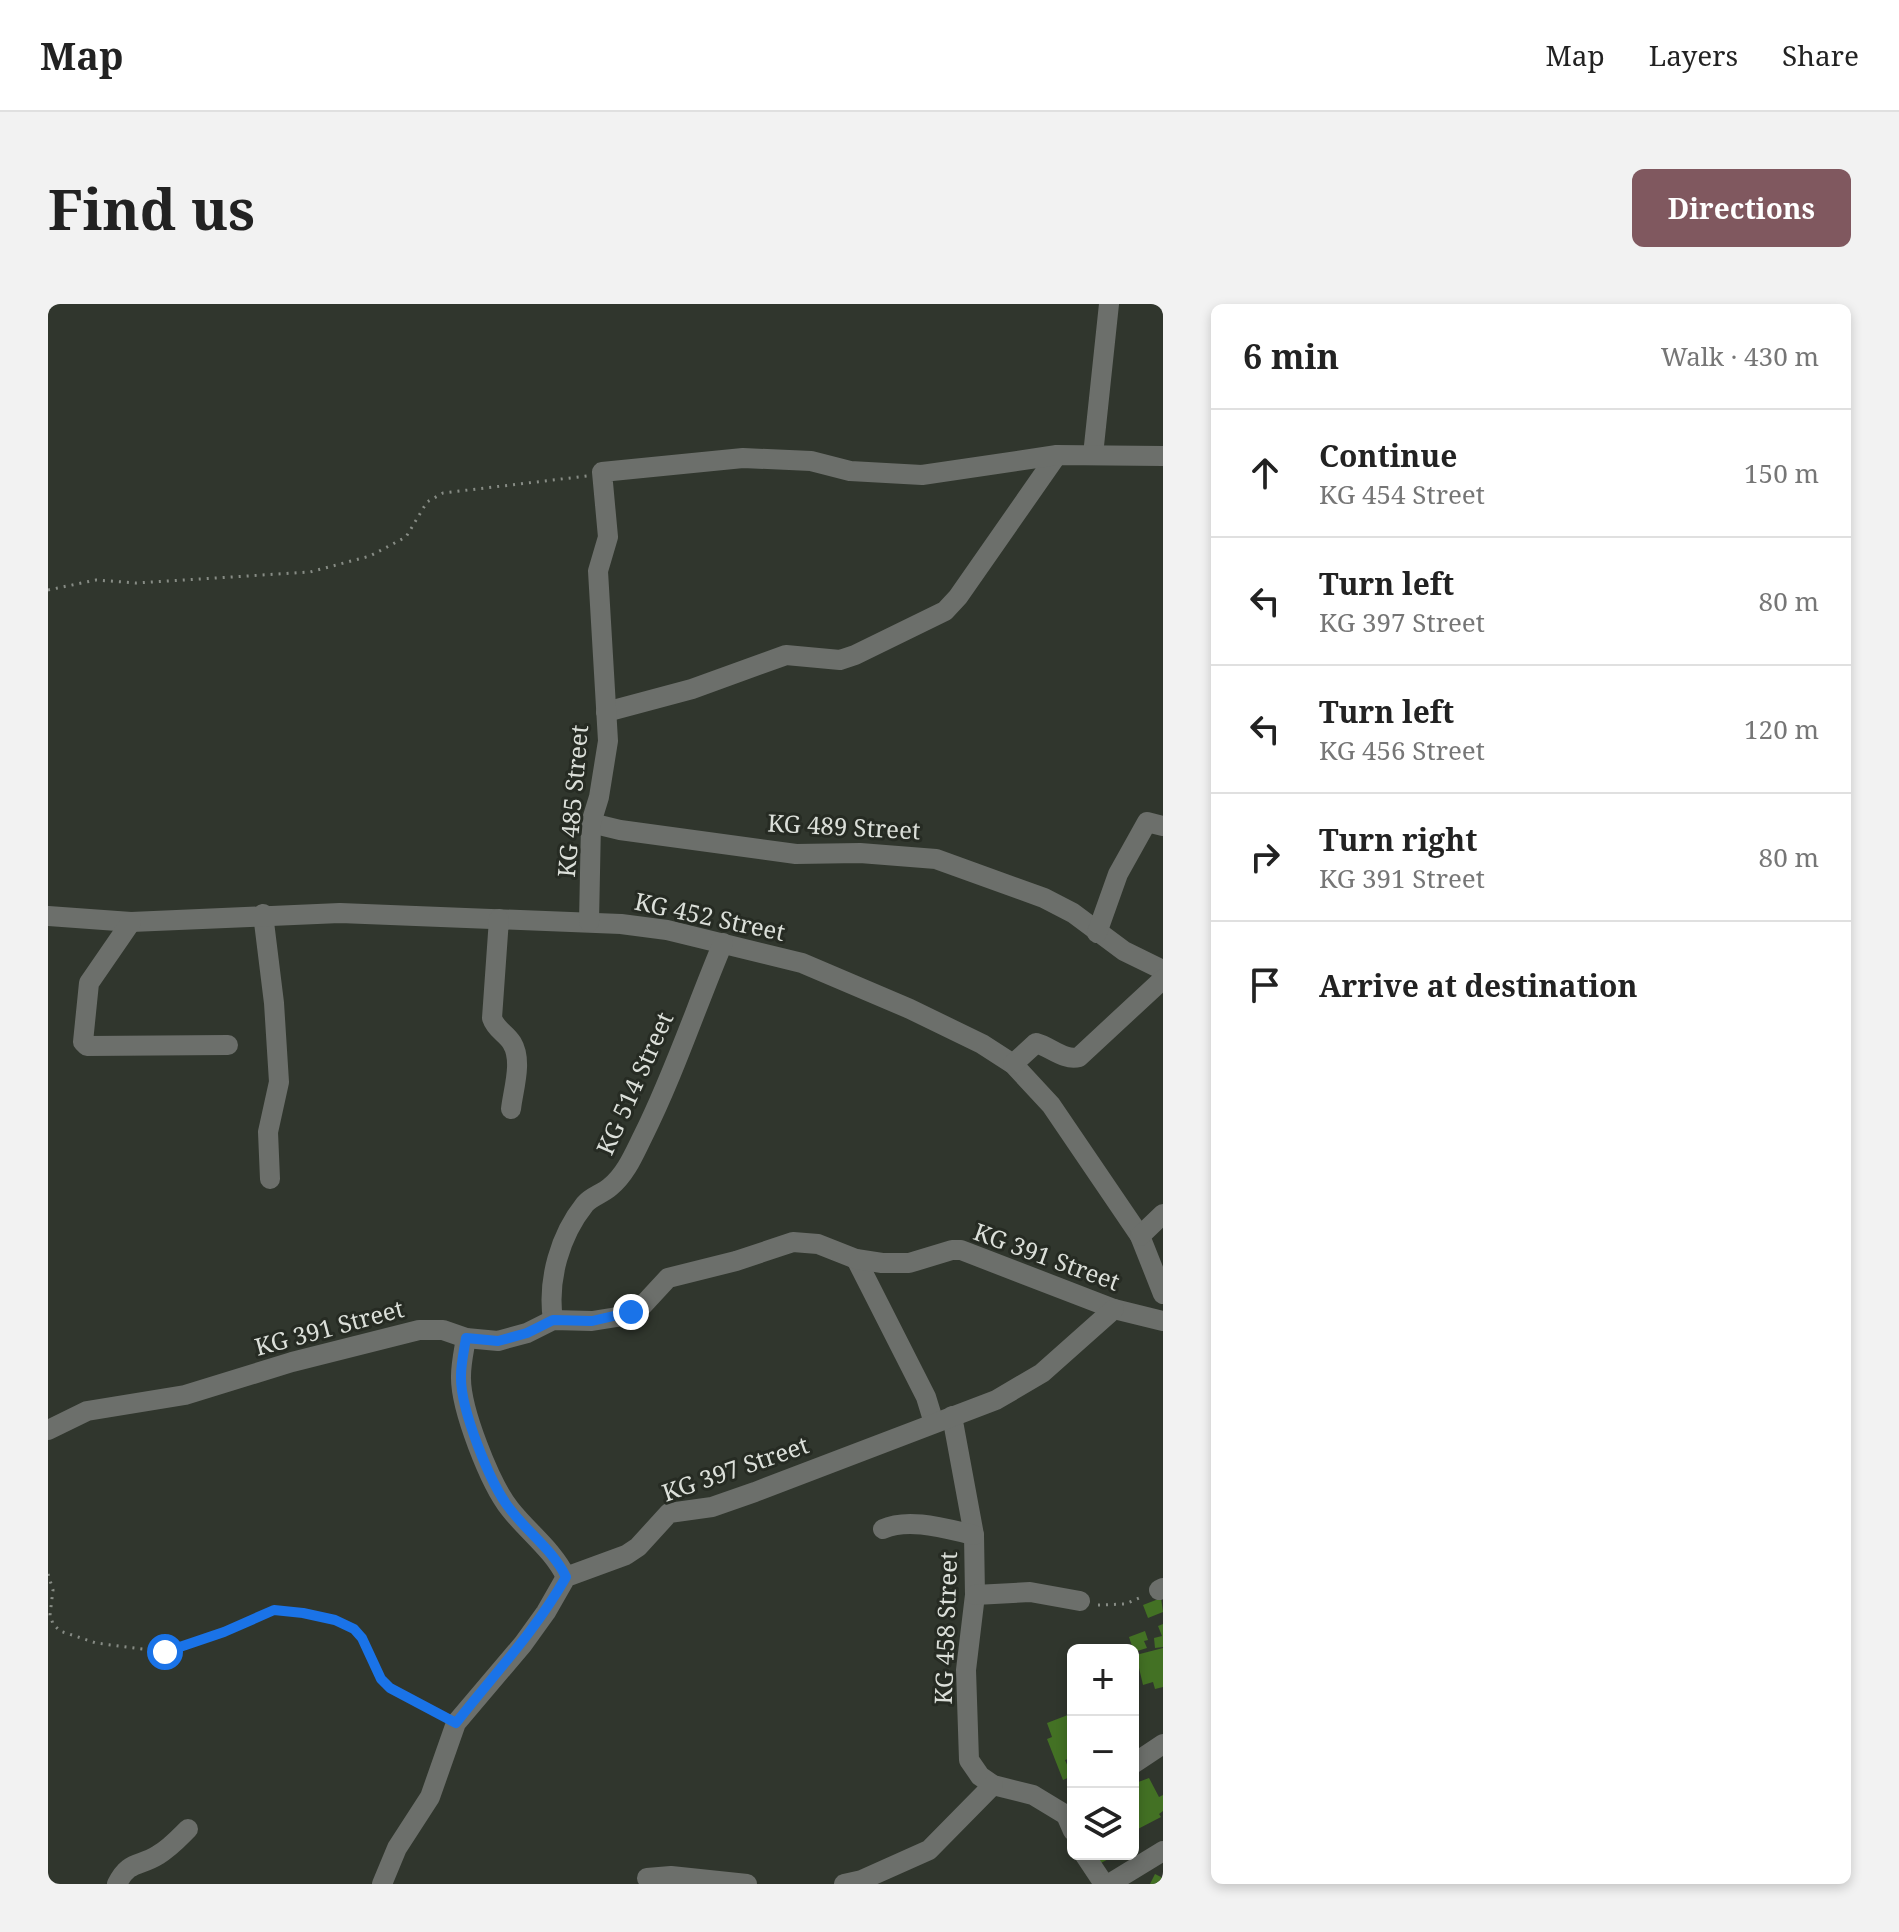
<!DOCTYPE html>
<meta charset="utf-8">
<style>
:root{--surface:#fff;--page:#f2f2f2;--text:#222;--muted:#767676;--line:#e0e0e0;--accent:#80585f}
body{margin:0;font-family:"Noto Serif",serif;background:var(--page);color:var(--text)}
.controls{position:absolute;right:24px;bottom:24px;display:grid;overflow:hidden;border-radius:12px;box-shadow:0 4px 12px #0003}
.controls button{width:72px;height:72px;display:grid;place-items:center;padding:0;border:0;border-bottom:2px solid var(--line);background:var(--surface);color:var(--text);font:40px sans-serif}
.stop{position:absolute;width:24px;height:24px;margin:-18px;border:6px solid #1a73e8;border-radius:50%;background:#fff}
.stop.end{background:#1a73e8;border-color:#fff;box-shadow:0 2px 8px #0008}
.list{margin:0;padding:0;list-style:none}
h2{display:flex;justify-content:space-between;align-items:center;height:104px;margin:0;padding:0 32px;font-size:34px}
h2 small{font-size:26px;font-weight:400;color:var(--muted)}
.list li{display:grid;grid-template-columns:52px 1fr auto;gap:24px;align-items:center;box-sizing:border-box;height:128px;padding:0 32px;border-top:2px solid var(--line)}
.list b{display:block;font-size:30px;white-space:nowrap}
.list p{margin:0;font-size:26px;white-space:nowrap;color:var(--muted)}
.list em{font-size:26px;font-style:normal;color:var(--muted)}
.icon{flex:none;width:44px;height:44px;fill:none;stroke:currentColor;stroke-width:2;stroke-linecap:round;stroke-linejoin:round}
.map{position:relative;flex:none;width:1115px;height:1580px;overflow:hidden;border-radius:12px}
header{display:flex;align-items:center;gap:48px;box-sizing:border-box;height:112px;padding:0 40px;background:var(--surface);border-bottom:2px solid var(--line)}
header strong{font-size:38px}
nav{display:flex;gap:44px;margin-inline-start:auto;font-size:28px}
.intro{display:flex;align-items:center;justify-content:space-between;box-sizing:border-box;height:192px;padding:0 48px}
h1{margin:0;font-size:56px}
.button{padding:20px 36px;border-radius:12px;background:var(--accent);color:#fff;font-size:28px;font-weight:700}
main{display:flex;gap:48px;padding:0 48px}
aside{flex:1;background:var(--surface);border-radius:12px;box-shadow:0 4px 12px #0003}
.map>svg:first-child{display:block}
.building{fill:#437124}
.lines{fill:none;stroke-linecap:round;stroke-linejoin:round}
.path{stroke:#878c85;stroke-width:3;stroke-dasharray:2 6;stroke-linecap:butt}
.minor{stroke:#6c6f6b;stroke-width:20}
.route{stroke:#1a73e8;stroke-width:10}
.labels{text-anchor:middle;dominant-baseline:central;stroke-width:6;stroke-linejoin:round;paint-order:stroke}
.street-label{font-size:24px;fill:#dbdfd9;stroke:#262b23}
</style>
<header>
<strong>Map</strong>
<nav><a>Map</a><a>Layers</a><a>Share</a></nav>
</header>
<div class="intro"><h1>Find us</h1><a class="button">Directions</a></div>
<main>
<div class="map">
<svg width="1115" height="1580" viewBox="0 0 1115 1580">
<rect width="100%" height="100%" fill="#30362d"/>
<g class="building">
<polygon points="1113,1294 1115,1308 1100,1314 1095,1301"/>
<polygon points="1115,1320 1115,1343 1107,1344 1106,1334 1114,1332 1110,1322"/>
<polygon points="1097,1327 1100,1336 1096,1337 1099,1344 1086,1348 1081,1333"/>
<polygon points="1115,1344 1115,1383 1107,1385 1105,1378 1095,1381 1088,1351"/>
<polygon points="1025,1409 1025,1453 1017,1456 1024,1472 1015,1476 999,1435 1004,1433 999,1419"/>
<polygon points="1101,1474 1111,1493 1115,1491 1115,1507 1111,1510 1113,1513 1088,1526 1085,1520 1085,1480"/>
<polygon points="1046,1550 1070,1550 1051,1560"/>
<polygon points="1107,1570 1115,1574 1115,1580 1102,1580"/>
</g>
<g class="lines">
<g class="path">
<polyline points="0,286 48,276 88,279 262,268 322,252 358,233 379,198 395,189 539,172"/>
<polyline points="0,1270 5,1286 2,1311 5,1320 12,1327 48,1339 117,1348 145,1340 226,1306 255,1309 287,1316 306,1325 314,1334 333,1375 342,1384 394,1412"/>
<polyline points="1050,1301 1077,1300 1096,1292"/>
</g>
<g class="minor">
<polyline points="1045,151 1061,0"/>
<polyline points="558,408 644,385 738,351 792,356 807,351 897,307 910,293 1009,151"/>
<polyline points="543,519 572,526 748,550 812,549 888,555 996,594 1025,609 1076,647 1115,666"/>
<polyline points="215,610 226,699 231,778 220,828 222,875"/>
<polyline points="0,612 83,618 292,609 573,620 619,626 754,659 862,705 934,740 965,760 1003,801 1092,932 1115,990"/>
<path d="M 451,615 L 444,714 C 448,726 458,729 464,739 C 475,757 465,786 463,805"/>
<polyline points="83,618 41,679 35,738 39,742 180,741"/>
<polyline points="541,618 543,519 551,493 560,437 550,267 560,233 554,168 695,154 763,157 802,167 874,171 1009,151 1115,152"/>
<polyline points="1049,629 1070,570 1099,518 1115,522"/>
<path d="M 965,760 L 988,739 C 1003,743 1016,757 1031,753 L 1115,675"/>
<polyline points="1092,932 1115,910"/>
<polyline points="808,955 878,1093 886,1119"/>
<path d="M 505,1016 C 499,976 512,931 537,900 C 544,892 554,890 562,883 C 578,870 586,850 595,832 C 626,770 648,703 675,639"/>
<path d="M 418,1034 C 416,1047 413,1059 413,1072 C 412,1104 442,1180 462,1205 C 480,1228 505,1246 518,1273"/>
<polyline points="904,1112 926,1231 927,1291 918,1366 921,1456 932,1472 945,1481 985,1491 1018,1511 1025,1527"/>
<polyline points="0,1126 39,1107 137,1091 244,1058 371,1026 395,1026 418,1034 450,1037 479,1029 505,1016 544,1017 569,1013 595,1001 620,974 688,957 745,938 770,940 808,955 834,959 861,959 904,946 913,946 1066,1005 1115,1017"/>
<path d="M 835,1225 C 861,1213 899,1225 926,1231"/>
<polyline points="1111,1286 1115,1284"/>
<polyline points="927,1291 982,1288 1032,1297"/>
<polyline points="1085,1460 1115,1440"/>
<polyline points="1036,1550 1056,1580"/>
<polyline points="599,1574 623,1572 699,1580"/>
<path d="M 69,1580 C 81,1556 91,1563 110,1551 C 122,1544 130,1535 140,1525"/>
<polyline points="334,1580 349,1544 382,1493 408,1419 475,1340 498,1308 518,1273 578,1251 590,1243 621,1209 664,1203 707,1188 948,1096 994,1069 1066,1005"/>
<polyline points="796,1580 814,1576 881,1546 945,1481"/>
<polyline points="1061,1580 1115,1547"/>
</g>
</g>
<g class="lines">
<path class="route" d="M 117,1348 L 176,1328 L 226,1306 L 255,1309 L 287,1316 L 306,1325 L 314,1334 L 333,1375 L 342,1384 L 408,1419 C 447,1369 486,1329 518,1273 C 505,1246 480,1229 462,1205 C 442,1180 412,1104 413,1072 C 413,1059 416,1047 418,1034 L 450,1037 L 479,1029 L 505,1016 L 544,1017 L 583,1008"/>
</g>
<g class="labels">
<g class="street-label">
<text transform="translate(524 497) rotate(-85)">KG 485 Street</text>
<text transform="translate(796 522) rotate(3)">KG 489 Street</text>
<text transform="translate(662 612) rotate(12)">KG 452 Street</text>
<text transform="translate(586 779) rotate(-66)">KG 514 Street</text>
<text transform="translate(999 952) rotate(20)">KG 391 Street</text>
<text transform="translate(281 1023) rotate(-15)">KG 391 Street</text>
<text transform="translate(687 1164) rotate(-19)">KG 397 Street</text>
<text transform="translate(897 1324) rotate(-88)">KG 458 Street</text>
</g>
</g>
</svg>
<div class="controls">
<button>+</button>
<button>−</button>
<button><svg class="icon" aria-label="layers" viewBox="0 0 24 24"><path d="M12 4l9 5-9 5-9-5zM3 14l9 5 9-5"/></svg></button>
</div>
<div class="stop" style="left:117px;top:1348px"></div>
<div class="stop end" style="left:583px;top:1008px"></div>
</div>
<aside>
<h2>6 min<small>Walk · 430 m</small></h2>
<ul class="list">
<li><svg class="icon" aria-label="ahead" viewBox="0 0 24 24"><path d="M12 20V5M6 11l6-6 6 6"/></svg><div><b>Continue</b><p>KG 454 Street</p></div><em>150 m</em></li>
<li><svg class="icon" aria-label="left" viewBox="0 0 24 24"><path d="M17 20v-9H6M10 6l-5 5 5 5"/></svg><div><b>Turn left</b><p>KG 397 Street</p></div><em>80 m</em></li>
<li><svg class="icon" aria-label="left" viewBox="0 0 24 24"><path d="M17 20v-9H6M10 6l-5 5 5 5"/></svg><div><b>Turn left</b><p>KG 456 Street</p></div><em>120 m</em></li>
<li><svg class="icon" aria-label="right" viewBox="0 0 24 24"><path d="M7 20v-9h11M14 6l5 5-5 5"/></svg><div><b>Turn right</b><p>KG 391 Street</p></div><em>80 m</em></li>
<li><svg class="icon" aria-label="arrive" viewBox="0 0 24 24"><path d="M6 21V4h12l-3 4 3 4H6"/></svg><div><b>Arrive at destination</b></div></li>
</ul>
</aside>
</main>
